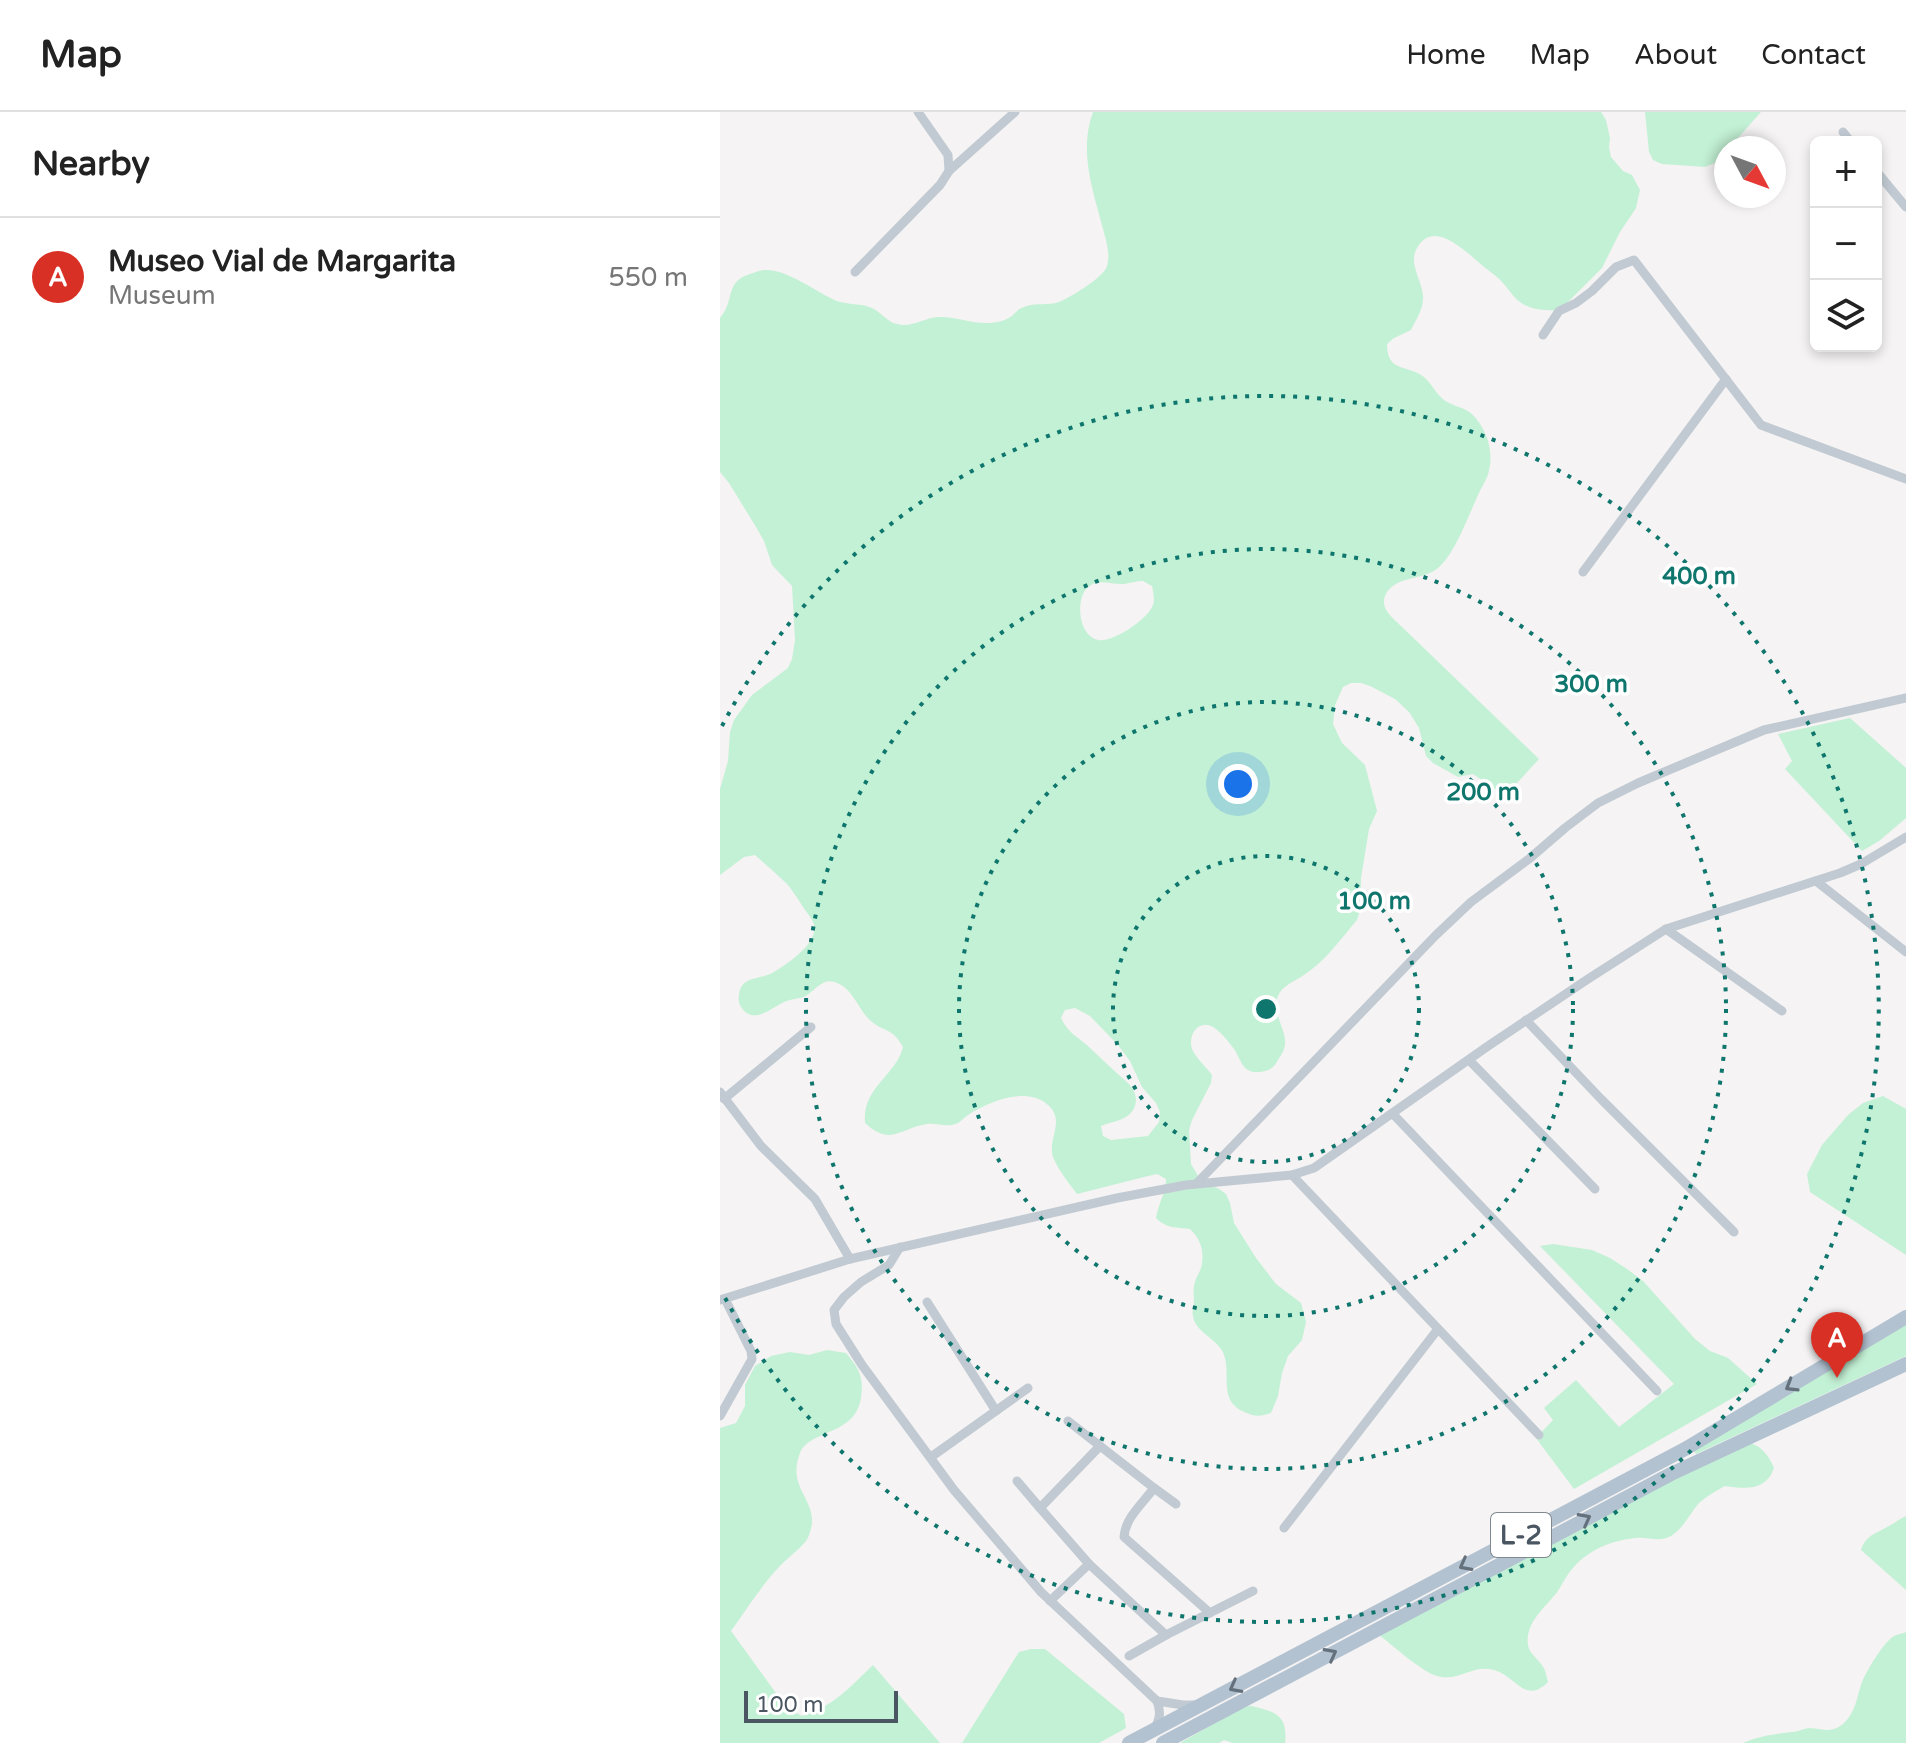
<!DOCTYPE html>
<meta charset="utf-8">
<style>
:root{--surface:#fff;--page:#f6f6f6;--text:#222;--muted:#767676;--line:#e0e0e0;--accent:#d93025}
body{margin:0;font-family:"Varela Round",sans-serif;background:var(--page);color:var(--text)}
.controls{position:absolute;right:24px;top:24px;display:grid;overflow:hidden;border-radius:12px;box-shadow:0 4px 12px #0003}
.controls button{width:72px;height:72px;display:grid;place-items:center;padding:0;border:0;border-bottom:2px solid var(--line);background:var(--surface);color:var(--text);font:40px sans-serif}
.compass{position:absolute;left:994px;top:24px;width:72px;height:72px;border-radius:50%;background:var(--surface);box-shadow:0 4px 12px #0003;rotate:131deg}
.scale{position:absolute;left:24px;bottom:20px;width:154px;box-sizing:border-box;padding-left:8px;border:4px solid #4a5661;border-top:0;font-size:22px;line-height:28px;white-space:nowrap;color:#4a5661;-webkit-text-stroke:6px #fff;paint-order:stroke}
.you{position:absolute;left:518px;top:672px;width:28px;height:28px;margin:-20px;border:6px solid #fff;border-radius:50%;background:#1a73e8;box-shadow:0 0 0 12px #1a73e833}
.badge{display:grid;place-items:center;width:52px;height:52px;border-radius:50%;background:var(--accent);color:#fff;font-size:26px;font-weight:700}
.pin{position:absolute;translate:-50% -66px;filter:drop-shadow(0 2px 4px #0008)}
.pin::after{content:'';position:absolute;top:42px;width:28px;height:24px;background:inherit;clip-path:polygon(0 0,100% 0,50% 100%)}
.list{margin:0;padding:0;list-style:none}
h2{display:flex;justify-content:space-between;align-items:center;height:104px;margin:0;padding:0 32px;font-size:34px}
h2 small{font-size:26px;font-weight:400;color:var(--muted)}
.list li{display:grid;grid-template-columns:52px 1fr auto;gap:24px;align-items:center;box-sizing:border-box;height:120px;padding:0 32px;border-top:2px solid var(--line)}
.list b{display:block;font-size:30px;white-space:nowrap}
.list p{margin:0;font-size:26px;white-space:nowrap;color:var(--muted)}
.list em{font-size:26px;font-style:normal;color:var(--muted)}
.icon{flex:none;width:44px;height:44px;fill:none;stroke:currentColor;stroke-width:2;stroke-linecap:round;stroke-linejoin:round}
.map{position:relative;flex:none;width:1186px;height:1631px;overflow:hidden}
header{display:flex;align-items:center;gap:48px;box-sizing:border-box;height:112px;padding:0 40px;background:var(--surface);border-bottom:2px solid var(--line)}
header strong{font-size:38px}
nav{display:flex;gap:44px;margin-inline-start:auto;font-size:28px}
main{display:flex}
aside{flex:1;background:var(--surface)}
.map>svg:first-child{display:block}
.green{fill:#c3f1d5;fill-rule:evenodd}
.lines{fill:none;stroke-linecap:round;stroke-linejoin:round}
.minor{stroke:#c1cad2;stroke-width:9}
.primary{stroke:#b3c2d1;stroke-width:14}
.oneway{stroke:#64717d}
.ring{fill:none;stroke:#0f766e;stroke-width:4;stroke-dasharray:4 8}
.labels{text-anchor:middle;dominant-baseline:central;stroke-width:7;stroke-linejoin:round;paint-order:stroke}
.shield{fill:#fff;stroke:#808990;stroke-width:2}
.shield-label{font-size:26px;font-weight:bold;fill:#4a5661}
.centre{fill:#0f766e;stroke:#fff;stroke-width:4}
.ring-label{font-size:24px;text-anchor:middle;font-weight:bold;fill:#0f766e;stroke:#fff;stroke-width:7;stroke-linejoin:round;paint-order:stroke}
</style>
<header>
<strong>Map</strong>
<nav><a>Home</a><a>Map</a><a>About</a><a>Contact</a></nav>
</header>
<main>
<aside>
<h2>Nearby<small></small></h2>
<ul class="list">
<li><span class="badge">A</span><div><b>Museo Vial de Margarita</b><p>Museum</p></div><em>550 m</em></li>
</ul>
</aside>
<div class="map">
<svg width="1186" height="1631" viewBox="0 0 1186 1631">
<rect width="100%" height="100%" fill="#f5f3f3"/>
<g class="green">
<path d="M 373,0 L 881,0 L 886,8 L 890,26 L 889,35 L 891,45 L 903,59 L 912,63 L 920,78 L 916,96 L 900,120 L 882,156 L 839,199 C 827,198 814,199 803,192 C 793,186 790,178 782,170 C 777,164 769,159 763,154 C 748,142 714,105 697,136 C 688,152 702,168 703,184 C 704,196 696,208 691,218 L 674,226 L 667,232 C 667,261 687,252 704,265 C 712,272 716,282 724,288 C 732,294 744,295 752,302 C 766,316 774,338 769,358 C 768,366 762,374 759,381 C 749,402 735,442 718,456 C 703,469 674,463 665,484 C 660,497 673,506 681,514 L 819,647 L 785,684 L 753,662 L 738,665 L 713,651 L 706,644 L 699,616 L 689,600 L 675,587 L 650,574 L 641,571 L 631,571 L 623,575 L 615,593 L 613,612 L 622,631 L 645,653 L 657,699 L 649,717 L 641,766 L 640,799 L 637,808 C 619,829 605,850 581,865 C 573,870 562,874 558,884 C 550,902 570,920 564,937 C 563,941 560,944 558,948 C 556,951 554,955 550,957 C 548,959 541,960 538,960 C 522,961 521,947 514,937 C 509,930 500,919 493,915 C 478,906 466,925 473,939 C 477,947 486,955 492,963 L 491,971 L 472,1008 L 469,1018 L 471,1052 L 481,1069 L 499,1077 L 506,1082 L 510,1091 L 514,1111 L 536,1146 L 556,1172 L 581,1191 L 586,1210 L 582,1228 L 568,1244 L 562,1261 L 558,1284 L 551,1301 C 542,1304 535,1305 527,1301 C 494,1289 515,1258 501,1237 C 493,1225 475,1219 473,1204 C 472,1200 473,1197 474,1192 C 474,1186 473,1180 474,1174 C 475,1167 479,1162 481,1156 C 485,1141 481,1127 470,1117 C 456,1115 447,1117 436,1106 C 438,1092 446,1081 446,1067 L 437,1062 L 428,1064 L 357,1082 C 349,1071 338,1058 333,1045 C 327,1027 346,1009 328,993 C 307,974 269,989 248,1003 C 246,1004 240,1010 238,1011 C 228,1016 218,1011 207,1012 C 180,1016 171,1035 145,1011 C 142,975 176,964 183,935 C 172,915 165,921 151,909 C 139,899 134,879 119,872 C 104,864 98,876 87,883 C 82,887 76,886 70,888 C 55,891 35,916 21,895 C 19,891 18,888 19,883 C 21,864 39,868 52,861 C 65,854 99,831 94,813 C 93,808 88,802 85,798 C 79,789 74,780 67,772 C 57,762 46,753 35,743 L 24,745 L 0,763 L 0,677 L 8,649 L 10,620 L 14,608 L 32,583 L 68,556 L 72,547 L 75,528 L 72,474 L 52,453 L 44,429 L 36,415 L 9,371 L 0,360 L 0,206 C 16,188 3,169 33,161 C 36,160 41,158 45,158 C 67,157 96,180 117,189 C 128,193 141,191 152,196 C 161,200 167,210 177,212 C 191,216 204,206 218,205 C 234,204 250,211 266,211 C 276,211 287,209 294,202 C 301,196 295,199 304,195 C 315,190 328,194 339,190 C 351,185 384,165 387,154 C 391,141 385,125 382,113 C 372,76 359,38 373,0 ZM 423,469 L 432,474 C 433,480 435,486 433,493 C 428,507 393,531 378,528 C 358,524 355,486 368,475 C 379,466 392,473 404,472 C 411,471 416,469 423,469 ZM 355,896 L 370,904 L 398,933 L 410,949 L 422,975 L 436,991 L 440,1000 L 439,1010 L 428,1024 L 391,1028 L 383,1024 L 381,1014 C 388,1011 395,1010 402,1007 C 418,1000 420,984 409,972 C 395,960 382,947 369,935 C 357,924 349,922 341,906 L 345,898 Z"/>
<polygon points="925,0 1041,0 1009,36 1006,36 1006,40 997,50 985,55 942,52 933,48 929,40"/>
<polygon points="1130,606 1186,656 1186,706 1159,729 1142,739 1065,657 1072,649 1058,622"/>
<polygon points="1163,984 1186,997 1186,1143 1090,1080 1087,1062 1102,1033 1128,1003 1143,991"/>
<polygon points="833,1132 872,1138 890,1146 907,1157 923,1169 975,1227 990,1239 1008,1246 1037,1272 854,1377 816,1326 833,1308 824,1296 856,1268 899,1315 954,1272 820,1134"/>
<polygon points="1186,1211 1186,1244 976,1342 974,1339"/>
<path d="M 107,1238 L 126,1241 C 139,1256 144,1265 141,1286 C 135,1324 90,1317 80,1341 C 67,1375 94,1385 92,1412 C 91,1417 89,1425 86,1429 C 79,1438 67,1446 59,1455 C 41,1474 26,1498 11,1519 L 66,1595 L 82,1604 C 113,1595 130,1575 153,1553 L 220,1631 L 0,1631 L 0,1316 L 16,1311 L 25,1294 L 25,1273 L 35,1254 L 51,1244 L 70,1240 L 89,1243 Z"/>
<path d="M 1026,1330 C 1041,1333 1048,1342 1054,1356 C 1046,1379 1026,1377 1005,1374 C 996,1379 987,1384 979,1391 C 970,1401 963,1417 951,1424 C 938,1431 927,1424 915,1426 C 887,1429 862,1441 847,1464 C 842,1471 839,1479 833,1485 C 822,1498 805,1513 808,1533 C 809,1541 817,1546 821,1552 C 826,1558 826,1563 828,1570 C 805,1593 796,1564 774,1558 C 751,1552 738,1572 714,1563 C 699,1557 672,1533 658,1522 Z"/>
<path d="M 1186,1404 L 1186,1478 L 1141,1438 C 1146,1423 1155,1422 1167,1415 C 1174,1412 1179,1407 1186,1404 Z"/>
<path d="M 1186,1520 L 1186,1631 L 1023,1631 C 1039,1624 1054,1622 1072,1620 C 1078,1620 1084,1616 1090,1616 C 1104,1617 1113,1622 1125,1610 C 1136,1599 1137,1584 1142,1570 C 1147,1558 1163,1531 1174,1524 C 1176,1523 1184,1521 1186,1520 Z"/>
<polygon points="311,1537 325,1537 404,1602 406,1616 379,1631 242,1631 299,1540"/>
<path d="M 532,1594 C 556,1600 568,1603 565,1631 L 513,1631 L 504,1628 L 499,1631 L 460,1631 L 523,1595 Z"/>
</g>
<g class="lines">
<g class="minor">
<polyline points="1123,20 1131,30"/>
<polyline points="229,59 295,0"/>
<polyline points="1156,59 1186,95"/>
<polyline points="135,160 220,73 229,59 228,43 198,0"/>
<polyline points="823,223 839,199 856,191 872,179 896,155 914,148 1041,313 1186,367"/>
<polyline points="863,460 1006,267"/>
<polyline points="1096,769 1186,840"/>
<polyline points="946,817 1062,899"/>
<polyline points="806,908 881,987 1014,1120"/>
<polyline points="749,948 875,1077"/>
<polyline points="0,980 41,1034 95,1087 130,1147"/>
<polyline points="4,987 91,915"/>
<polyline points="673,1002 937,1279"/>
<polyline points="572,1063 819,1323"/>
<polyline points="477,1071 716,823 751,790 809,747 845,716 878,691 918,671 1044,618 1186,586"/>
<path d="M 180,1135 L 169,1153 L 141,1170 L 124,1185 L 114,1198 L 116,1212 L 142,1253 L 234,1378 L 321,1480 L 437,1589 C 441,1600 440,1606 435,1616"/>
<polyline points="0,1188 130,1147 397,1086 466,1073 572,1063 594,1056 768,934 868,867 946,817 1120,761 1141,752 1186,725"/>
<polyline points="207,1190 276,1299"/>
<polyline points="0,1304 32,1247 31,1239 5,1187"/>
<path d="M 348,1309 L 434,1376 C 423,1391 405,1406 404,1425 L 490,1501"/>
<polyline points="211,1345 308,1276"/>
<polyline points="297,1369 320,1396"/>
<polyline points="434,1376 456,1392"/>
<polyline points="564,1416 718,1217"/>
<polyline points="369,1452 320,1396 380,1334"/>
<polyline points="330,1489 369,1452 446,1523 533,1479"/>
<polyline points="409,1544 446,1523"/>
<polyline points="437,1589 463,1593 477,1593"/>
</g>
<g class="primary">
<polyline points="409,1631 965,1337 1186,1205"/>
<polyline points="443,1631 951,1362 1186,1252"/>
</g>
</g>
<defs><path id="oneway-chevron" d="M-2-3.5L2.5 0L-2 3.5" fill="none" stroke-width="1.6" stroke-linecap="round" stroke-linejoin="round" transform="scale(2)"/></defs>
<g class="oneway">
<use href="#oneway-chevron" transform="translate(1071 1274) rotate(149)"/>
<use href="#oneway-chevron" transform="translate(865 1407) rotate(-28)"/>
<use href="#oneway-chevron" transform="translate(745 1453) rotate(152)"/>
<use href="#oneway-chevron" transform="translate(611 1542) rotate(-28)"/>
<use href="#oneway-chevron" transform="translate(515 1575) rotate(152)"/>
</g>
<g class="ring">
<circle cx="546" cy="897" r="153"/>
<circle cx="546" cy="897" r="307"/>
<circle cx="546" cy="897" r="460"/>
<path d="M2 614A613 613 0 1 1 2 1180"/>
</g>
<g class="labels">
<rect class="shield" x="771" y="1401" width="60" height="44" rx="6"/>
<g class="shield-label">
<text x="801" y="1423">L-2</text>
</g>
</g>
<circle cx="546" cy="897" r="12" class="centre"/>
<g class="ring-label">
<text x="979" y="472">400 m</text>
<text x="871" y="580">300 m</text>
<text x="763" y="688">200 m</text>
<text x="654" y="797">100 m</text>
</g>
</svg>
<div class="controls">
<button>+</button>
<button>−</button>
<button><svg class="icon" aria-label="layers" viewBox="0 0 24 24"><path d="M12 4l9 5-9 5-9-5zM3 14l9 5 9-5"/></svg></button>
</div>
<svg class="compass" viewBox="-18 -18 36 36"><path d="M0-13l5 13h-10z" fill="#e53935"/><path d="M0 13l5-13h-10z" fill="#767676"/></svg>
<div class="scale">100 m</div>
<div class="you"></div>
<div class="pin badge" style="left:1117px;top:1266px">A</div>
</div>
</main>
